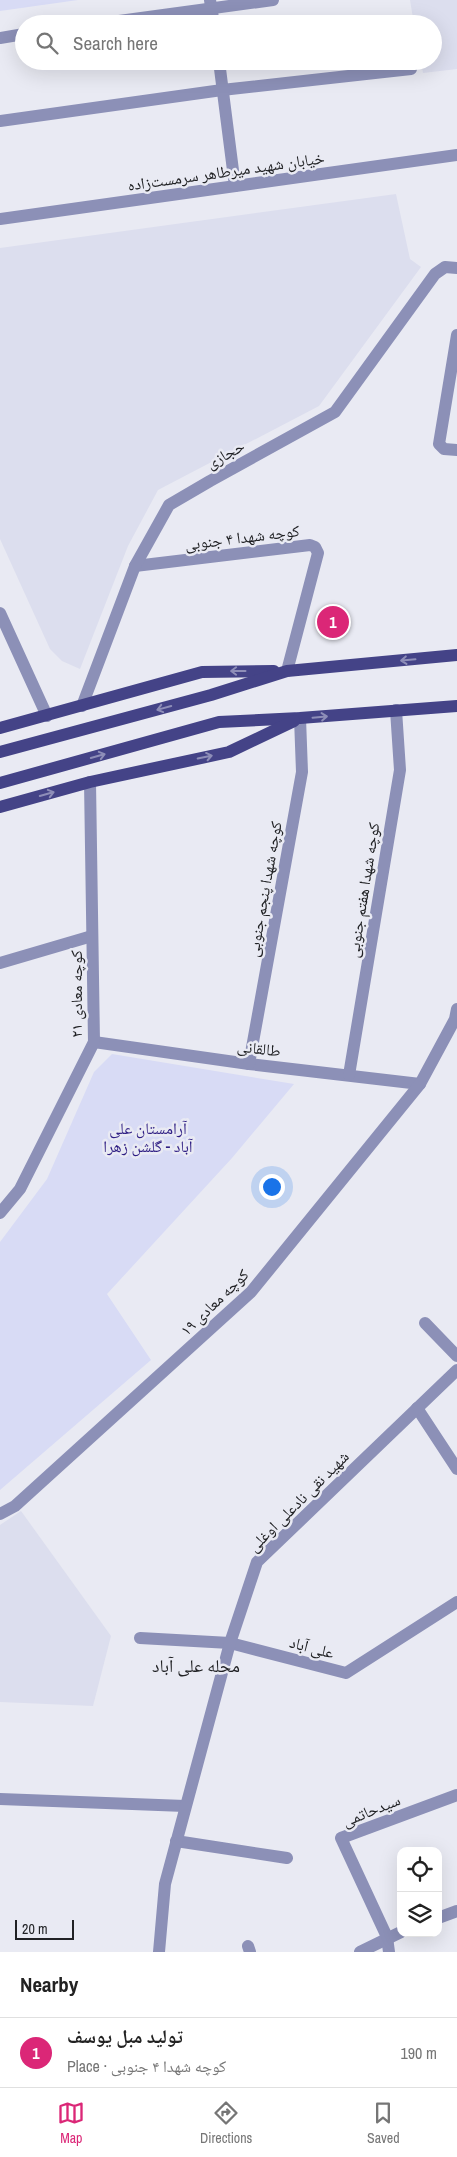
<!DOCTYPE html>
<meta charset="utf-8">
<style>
:root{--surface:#fff;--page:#f6f6f6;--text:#222;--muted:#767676;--line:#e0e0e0;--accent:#db2777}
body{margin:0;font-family:"Archivo Narrow","Noto Naskh Arabic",sans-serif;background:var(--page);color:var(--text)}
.controls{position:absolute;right:15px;bottom:15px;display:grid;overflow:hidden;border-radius:10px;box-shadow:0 5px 20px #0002}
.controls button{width:45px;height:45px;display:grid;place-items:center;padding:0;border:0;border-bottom:1px solid var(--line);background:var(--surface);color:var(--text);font:25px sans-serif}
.scale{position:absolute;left:15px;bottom:12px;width:59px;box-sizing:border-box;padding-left:5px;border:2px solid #212225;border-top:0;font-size:14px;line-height:18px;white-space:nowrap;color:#212225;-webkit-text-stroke:4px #e9eaf3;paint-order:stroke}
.you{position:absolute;left:271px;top:1186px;width:18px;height:18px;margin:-12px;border:4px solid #fff;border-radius:50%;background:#1a73e8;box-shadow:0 0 0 8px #1a73e833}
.badge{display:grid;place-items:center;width:32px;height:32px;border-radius:50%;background:var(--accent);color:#fff;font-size:16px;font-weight:700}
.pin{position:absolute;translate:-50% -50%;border:2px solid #fff;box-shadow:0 1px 5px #0006}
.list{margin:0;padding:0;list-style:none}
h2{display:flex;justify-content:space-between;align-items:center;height:65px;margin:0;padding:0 20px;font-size:21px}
h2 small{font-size:16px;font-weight:400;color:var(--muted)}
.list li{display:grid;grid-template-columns:32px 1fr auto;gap:15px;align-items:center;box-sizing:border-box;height:70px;padding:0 20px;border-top:1px solid var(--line)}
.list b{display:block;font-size:19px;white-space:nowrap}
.list p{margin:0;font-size:16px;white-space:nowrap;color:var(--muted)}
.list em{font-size:16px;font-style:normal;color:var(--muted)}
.icon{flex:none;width:28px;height:28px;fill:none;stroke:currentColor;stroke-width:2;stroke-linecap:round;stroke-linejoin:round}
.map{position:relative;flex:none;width:457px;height:1952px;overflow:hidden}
.search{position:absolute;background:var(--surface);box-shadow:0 5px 20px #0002;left:15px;right:15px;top:15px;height:55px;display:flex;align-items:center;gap:12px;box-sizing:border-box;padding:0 18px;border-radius:28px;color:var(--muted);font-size:19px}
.sheet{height:135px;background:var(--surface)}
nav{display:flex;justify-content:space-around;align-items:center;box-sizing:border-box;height:70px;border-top:1px solid var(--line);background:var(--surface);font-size:14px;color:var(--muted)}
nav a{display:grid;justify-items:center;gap:2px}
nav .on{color:var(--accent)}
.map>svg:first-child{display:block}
.built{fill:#dcdeee}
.green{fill:#d8dbf5}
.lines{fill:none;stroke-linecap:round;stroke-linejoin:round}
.minor{stroke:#8c90b7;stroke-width:12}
.tertiary{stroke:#8c90b7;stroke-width:12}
.primary{stroke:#444387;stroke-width:12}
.oneway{stroke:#8e8eb8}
.labels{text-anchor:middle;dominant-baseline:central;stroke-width:5;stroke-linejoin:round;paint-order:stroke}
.street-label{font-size:16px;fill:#212225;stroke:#e9eaf3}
.park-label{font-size:16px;fill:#2e1d83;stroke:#e9eaf3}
.neighbourhood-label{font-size:18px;fill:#212225;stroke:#e9eaf3}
</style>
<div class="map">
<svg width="457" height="1952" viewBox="0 0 457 1952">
<rect width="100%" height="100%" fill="#e9eaf3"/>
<g class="built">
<polygon points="410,0 457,0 457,69 423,73 421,61 433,61 433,24 414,24"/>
<polygon points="396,194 410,259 421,267 319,406 158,490 128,546 80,669 62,661 50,649 0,539 0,248"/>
<polygon points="21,1511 111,1636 93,1706 0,1702 0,1525"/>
</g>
<g class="green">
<polygon points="0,0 78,0 0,11"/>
<polygon points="112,1054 294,1084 232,1158 107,1294 151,1360 0,1490 0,1242 47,1179 94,1072"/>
</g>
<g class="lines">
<g class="minor">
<polyline points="210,0 214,24"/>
<polyline points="97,24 273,0"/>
<polyline points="0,38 24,34"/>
<polyline points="219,61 235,186"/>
<polyline points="0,121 222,90 411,69"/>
<polyline points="0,219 457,155"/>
<polyline points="457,335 439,444 444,449 457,450"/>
<polyline points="135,566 310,545 315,547 318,553 287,671"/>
<polyline points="82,706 135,566 169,505 210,481 335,412 435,274 445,267 457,268"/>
<polyline points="0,963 92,936"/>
<polyline points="94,1042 249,1064 420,1084"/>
<polyline points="249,1064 302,772 300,718"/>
<polyline points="349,1075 400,770 396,710"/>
<polyline points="0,1213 20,1189 94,1042 90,782"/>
<polyline points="425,1323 457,1356"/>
<polyline points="417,1408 457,1469"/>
<polyline points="0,1514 15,1506 251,1292 420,1084 455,1019 457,1009"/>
<polyline points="140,1638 230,1643 346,1673 457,1602"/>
<polyline points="0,1799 185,1806"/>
<polyline points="176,1841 287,1858"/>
<polyline points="438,1918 457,1911"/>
<polyline points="248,1946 250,1952"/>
<polyline points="159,1952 165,1884 230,1643 257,1562 457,1370"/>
<polyline points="360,1952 401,1932"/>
<polyline points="389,1952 387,1937 341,1838 457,1795"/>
</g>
<polyline class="tertiary" points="0,613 47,716"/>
<g class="primary">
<polyline points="0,728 202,672 274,671"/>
<polyline points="0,752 211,695 287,671 457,655"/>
<polyline points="0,783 219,722 300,718 457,706"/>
<polyline points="0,807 90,782 229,752 294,721"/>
</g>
</g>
<defs><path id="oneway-shaft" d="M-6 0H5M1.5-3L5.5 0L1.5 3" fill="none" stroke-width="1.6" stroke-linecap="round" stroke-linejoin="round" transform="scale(1.25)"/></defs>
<g class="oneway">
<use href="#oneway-shaft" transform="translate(408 660) rotate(175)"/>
<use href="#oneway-shaft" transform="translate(238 671) rotate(180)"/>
<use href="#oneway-shaft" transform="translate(164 708) rotate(165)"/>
<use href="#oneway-shaft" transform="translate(320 717) rotate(-5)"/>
<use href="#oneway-shaft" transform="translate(98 756) rotate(-16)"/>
<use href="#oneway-shaft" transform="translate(205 757) rotate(-12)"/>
<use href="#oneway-shaft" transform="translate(47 794) rotate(-16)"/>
</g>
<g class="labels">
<g class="street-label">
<text transform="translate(226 171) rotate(-8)">خیابان شهید میرطاهر سرمست‌زاده</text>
<text transform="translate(225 454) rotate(-29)">حجازی</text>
<text transform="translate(242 537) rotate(-7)">کوچه شهدا ۴ جنوبی</text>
<text transform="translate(264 889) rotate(-80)">کوچه شهدا پنجم جنوبی</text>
<text transform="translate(363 890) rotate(-81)">کوچه شهدا هفتم جنوبی</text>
<text transform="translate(76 994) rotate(-90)">کوچه معادی ۲۱</text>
<text transform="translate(259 1048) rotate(7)">طالقانی</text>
<text transform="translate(214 1302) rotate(-44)">کوچه معادی ۱۹</text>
<text transform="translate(298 1501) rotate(-45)">شهید نقی نادعلی اوغلی</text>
<text transform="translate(312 1647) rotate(15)">علی آباد</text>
<text transform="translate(371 1810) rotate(-22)">سیدحاتمی</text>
</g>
<g class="park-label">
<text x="148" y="1128">آرامستان علی<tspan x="148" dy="18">آباد - گلشن زهرا</tspan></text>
</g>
<g class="neighbourhood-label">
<text x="196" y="1665">محله علی آباد</text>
</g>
</g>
</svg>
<div class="controls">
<button><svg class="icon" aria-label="locate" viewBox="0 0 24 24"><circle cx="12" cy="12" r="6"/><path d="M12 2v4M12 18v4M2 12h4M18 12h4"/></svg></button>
<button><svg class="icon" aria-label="layers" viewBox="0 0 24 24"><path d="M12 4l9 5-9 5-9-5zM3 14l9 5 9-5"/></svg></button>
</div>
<div class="scale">20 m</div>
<div class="you"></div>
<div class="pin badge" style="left:333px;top:622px">1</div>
<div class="search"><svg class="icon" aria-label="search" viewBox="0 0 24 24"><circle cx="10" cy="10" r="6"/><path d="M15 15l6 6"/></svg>Search here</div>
</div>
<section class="sheet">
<h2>Nearby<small></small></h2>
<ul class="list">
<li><span class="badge">1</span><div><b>تولید مبل یوسف</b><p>Place · کوچه شهدا ۴ جنوبی</p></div><em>190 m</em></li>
</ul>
</section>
<nav>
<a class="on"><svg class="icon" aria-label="map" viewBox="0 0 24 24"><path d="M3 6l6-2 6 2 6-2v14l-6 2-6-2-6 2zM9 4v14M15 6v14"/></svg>Map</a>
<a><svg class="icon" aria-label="directions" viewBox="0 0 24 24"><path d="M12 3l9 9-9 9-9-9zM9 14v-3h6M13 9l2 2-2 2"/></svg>Directions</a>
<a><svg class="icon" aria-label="saved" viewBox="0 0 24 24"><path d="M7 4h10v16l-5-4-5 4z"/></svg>Saved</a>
</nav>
